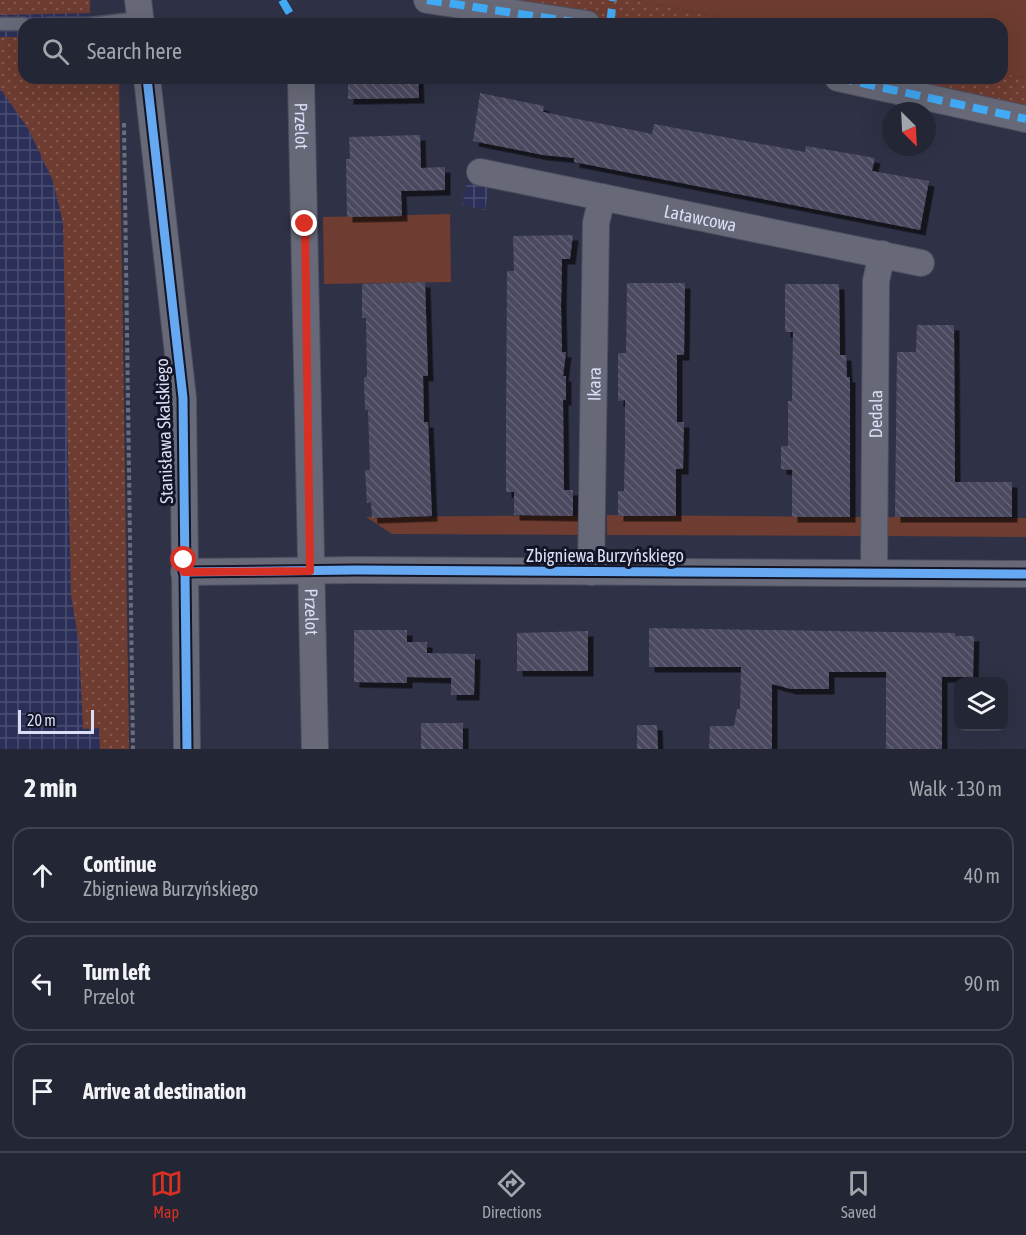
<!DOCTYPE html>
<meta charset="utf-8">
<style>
:root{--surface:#232634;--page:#2b2e3c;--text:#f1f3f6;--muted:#a3a5ac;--line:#40434f;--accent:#d93025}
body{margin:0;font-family:"Asap Condensed",sans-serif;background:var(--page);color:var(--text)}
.controls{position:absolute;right:18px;bottom:18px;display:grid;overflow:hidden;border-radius:12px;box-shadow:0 6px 24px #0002}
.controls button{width:54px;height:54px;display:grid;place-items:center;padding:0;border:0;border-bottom:2px solid var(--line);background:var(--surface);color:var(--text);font:30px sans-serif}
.compass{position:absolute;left:882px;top:102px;width:54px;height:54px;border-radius:50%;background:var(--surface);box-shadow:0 6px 24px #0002;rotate:156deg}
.scale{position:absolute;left:18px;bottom:15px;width:76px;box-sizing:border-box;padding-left:6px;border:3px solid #d9def5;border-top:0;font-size:16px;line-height:21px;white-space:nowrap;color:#d9def5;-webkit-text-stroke:4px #131526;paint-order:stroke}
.stop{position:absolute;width:18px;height:18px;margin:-14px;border:4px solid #d93025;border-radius:50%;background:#fff}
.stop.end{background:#d93025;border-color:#fff;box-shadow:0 2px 6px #0008}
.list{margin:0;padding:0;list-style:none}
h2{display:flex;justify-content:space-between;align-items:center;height:78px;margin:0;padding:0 24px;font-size:26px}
h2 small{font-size:20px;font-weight:400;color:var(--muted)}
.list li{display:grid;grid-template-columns:39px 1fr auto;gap:18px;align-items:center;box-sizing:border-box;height:96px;margin:0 12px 12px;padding:0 12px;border:2px solid var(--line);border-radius:18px}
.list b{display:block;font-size:22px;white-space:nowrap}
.list p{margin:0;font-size:20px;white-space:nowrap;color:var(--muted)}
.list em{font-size:20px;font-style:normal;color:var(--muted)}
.icon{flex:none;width:33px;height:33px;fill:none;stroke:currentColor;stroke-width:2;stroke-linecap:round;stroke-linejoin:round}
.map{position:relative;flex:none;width:1026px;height:749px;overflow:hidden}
.search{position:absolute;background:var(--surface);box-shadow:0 6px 24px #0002;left:18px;right:18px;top:18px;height:66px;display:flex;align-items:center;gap:15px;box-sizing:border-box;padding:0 21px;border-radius:18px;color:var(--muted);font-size:22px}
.sheet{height:402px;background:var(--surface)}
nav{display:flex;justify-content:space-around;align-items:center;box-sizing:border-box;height:84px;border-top:2px solid var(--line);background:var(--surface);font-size:16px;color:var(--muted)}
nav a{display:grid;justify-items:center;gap:3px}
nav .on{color:var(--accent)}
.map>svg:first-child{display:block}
.industrial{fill:url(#industrial-grid)}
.grass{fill:url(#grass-dots)}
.garden{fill:#6e3c30}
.building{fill:url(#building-back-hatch);filter:url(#shadow)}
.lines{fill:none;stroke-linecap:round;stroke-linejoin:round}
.lane-casing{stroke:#4d4e60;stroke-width:15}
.street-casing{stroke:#4d4e60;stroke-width:28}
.path{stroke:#6a6e7c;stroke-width:4;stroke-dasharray:4.5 3;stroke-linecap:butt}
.lane{stroke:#676978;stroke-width:12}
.street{stroke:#676978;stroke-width:26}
.quiet{stroke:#42abf6;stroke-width:8;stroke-dasharray:15 8;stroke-linecap:butt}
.cycleway-casing{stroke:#131526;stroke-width:13}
.cycleway{stroke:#66a8f1;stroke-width:9}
.route{stroke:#d93025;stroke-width:8}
.labels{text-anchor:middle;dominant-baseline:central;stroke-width:6;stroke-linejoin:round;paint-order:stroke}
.street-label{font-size:18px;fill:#d9def5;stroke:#131526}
</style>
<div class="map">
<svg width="1026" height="749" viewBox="0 0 1026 749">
<defs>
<pattern id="industrial-grid" width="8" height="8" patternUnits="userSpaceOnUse" patternTransform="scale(1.5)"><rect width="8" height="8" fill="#2c3058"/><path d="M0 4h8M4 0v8" fill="none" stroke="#4a4e71"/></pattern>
<pattern id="grass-dots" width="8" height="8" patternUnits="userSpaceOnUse" patternTransform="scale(1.5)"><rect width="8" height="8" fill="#6e3c30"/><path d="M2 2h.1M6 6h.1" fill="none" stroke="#82584f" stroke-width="1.8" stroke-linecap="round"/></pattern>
<pattern id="building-back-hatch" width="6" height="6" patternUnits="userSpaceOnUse" patternTransform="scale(1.5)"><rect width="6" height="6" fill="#4b495e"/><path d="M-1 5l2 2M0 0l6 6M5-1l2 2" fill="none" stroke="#646376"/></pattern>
<filter id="shadow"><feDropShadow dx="5.5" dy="5.5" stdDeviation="0" flood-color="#0009"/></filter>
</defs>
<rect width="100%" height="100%" fill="#2f3246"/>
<g class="industrial">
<polygon points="0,0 89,0 89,24 24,24 24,78 90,78 105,749 0,749"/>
<polygon points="467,183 489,187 485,210 462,205"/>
</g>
<g class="grass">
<polygon points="0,0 90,0 90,13 0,15"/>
<polygon points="498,0 634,0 754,24 611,24"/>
<polygon points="0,37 24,37 24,78 119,78 129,749 100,749 99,728 83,729 79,642 71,595 63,222 53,181 29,130 0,88"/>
<polygon points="1002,73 1026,78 1026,110 870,78 1002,78"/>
</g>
<g class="garden">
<polygon points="634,0 1026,0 1026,78 1002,73 1002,24 754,24"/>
<polygon points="450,214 451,282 324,284 323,217"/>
<polygon points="584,515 584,535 392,534 366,517"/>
<polygon points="607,515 862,517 862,536 607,535"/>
<polygon points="885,517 1026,518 1026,537 885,536"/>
</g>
<g class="building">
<polygon points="348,78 418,78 419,98 348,99"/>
<polygon points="480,93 544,106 543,112 652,134 654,124 805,152 806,146 875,158 872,171 929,181 920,230 574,162 574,158 543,155 473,141"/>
<polygon points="420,135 421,168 445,167 445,190 401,191 402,216 347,217 346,159 350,159 349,137"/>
<polygon points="573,235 570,259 562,259 561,306 562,352 566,352 563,376 566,376 566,400 563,400 564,490 573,490 573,516 514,515 514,492 506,492 506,427 507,271 514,271 513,236"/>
<polygon points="425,282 428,376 423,376 424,422 428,422 432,516 372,518 371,502 367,503 365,470 370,470 368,410 365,410 364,377 367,377 366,318 362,318 362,284"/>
<polygon points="627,283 685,283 684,355 677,355 677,422 684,422 683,469 676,469 676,516 618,516 618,491 624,491 625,445 625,400 618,401 618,353 626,353"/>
<polygon points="785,284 839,284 840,355 846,355 847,377 850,377 850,517 792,517 792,470 781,469 781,446 788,446 788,401 792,401 793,332 785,332"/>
<polygon points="917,325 954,325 955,482 1012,482 1012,517 895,517 897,352 916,352"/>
<polygon points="649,628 955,633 955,636 974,636 973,677 942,677 942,749 886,749 886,672 829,672 829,689 791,689 772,684 772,749 709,749 710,726 734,726 737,709 740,709 741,667 649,667"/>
<polygon points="354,630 407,630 407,642 427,642 427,653 475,654 474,695 451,695 451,678 407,677 407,683 354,682"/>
<polygon points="588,631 588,671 517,671 517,633"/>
<rect x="421" y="723" width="42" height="26"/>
<polygon points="637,725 657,725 658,749 637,749"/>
</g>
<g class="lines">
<g class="lane-casing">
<g id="lane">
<polyline points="0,24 24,24"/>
<polyline points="48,24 89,24 140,18"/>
</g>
</g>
<g class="street-casing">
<g id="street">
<polyline points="138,0 141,24"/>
<polyline points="427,0 587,24"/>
<polyline points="147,78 183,398 187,749"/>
<path id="s1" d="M 301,78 L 315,749"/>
<polyline points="838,78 1026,119"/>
<path id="s2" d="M 480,172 L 921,263"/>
<polyline points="184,572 356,570 1026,574"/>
<path id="s3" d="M 591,572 L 596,223 L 602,197"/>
<path id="s4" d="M 874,573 L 876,281 L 882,254"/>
</g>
</g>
<polyline class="path" points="124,123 133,749"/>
<use href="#lane" class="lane"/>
<use href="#street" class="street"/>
<g class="quiet">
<polyline points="282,0 296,24"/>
<polyline points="427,0 587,24"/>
<polyline points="610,24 613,0"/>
<polyline points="838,78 1026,119"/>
</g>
<g class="cycleway-casing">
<g id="cycleway">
<polyline points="147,78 183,398 187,749"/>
<polyline points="184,572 356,570 1026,574"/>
</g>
</g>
<use href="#cycleway" class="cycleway"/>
</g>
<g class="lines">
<polyline class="route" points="184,560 184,572 310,571 305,224"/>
</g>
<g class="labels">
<g class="street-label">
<text stroke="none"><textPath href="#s1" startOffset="48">Przelot</textPath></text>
<text stroke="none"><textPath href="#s2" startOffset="225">Latawcowa</textPath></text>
<text stroke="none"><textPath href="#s3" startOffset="188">Ikara</textPath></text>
<text stroke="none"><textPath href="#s4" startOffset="159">Dedala</textPath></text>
<text transform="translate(164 431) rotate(-92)">Stanisława Skalskiego</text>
<text x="605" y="555">Zbigniewa Burzyńskiego</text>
<text stroke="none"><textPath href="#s1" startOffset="534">Przelot</textPath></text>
</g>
</g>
</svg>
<div class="controls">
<button><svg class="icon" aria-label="layers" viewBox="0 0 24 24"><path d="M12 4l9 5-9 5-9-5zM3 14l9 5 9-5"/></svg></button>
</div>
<svg class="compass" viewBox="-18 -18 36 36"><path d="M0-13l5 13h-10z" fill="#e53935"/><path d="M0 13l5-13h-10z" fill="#a3a5ac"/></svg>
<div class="scale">20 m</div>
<div class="stop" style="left:184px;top:560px"></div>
<div class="stop end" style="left:305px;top:224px"></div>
<div class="search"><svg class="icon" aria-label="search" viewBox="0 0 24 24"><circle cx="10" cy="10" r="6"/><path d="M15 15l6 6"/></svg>Search here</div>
</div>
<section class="sheet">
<h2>2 min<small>Walk · 130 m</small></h2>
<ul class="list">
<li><svg class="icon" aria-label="ahead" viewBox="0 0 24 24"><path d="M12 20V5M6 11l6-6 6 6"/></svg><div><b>Continue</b><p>Zbigniewa Burzyńskiego</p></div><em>40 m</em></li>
<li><svg class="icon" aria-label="left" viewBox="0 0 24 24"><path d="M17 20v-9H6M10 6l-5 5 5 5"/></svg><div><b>Turn left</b><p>Przelot</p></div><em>90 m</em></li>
<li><svg class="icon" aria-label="arrive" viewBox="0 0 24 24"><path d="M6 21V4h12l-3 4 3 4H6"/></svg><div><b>Arrive at destination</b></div></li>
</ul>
</section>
<nav>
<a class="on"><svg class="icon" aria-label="map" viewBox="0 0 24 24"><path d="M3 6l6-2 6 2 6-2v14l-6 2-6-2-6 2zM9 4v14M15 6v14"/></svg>Map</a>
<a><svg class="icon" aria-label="directions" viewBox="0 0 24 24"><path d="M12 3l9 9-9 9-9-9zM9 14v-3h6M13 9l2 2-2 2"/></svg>Directions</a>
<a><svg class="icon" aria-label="saved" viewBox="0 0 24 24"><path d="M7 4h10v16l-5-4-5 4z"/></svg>Saved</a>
</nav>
